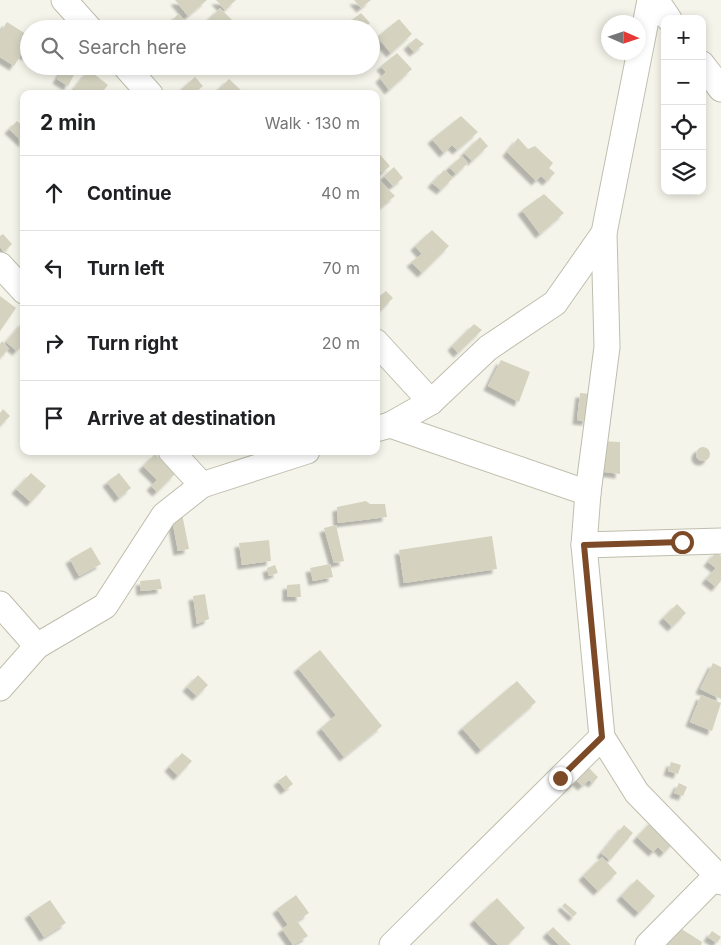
<!DOCTYPE html>
<meta charset="utf-8">
<style>
:root{--surface:#fff;--page:#f2f2f2;--text:#202124;--muted:#757577;--line:#e0e0e0}
body{margin:0;font-family:Inter,sans-serif;background:var(--page);color:var(--text)}
.controls{position:absolute;right:15px;top:15px;display:grid;overflow:hidden;border-radius:10px;box-shadow:0 2px 8px #0003}
.controls button{width:45px;height:45px;display:grid;place-items:center;padding:0;border:0;border-bottom:1px solid var(--line);background:var(--surface);color:var(--text);font:25px sans-serif}
.compass{position:absolute;left:601px;top:15px;width:45px;height:45px;border-radius:50%;background:var(--surface);box-shadow:0 2px 8px #0003;rotate:93deg}
.stop{position:absolute;width:15px;height:15px;margin:-11px;border:4px solid #7c4a26;border-radius:50%;background:#fff}
.stop.end{background:#7c4a26;border-color:#fff;box-shadow:0 1px 5px #0008}
.list{margin:0;padding:0;list-style:none}
h2{display:flex;justify-content:space-between;align-items:center;height:65px;margin:0;padding:0 20px;font-size:21px}
h2 small{font-size:16px;font-weight:400;color:var(--muted)}
.list li{display:grid;grid-template-columns:32px 1fr auto;gap:15px;align-items:center;box-sizing:border-box;height:75px;padding:0 20px;border-top:1px solid var(--line)}
.list b{display:block;font-size:19px;white-space:nowrap}
.list em{font-size:16px;font-style:normal;color:var(--muted)}
.icon{flex:none;width:28px;height:28px;fill:none;stroke:currentColor;stroke-width:2;stroke-linecap:round;stroke-linejoin:round}
.map{position:relative;flex:none;width:721px;height:945px;overflow:hidden}
.search{position:absolute;background:var(--surface);box-shadow:0 2px 8px #0003;left:20px;top:20px;width:360px;height:55px;display:flex;align-items:center;gap:12px;box-sizing:border-box;padding:0 18px;border-radius:28px;color:var(--muted);font-size:19px}
.panel{position:absolute;background:var(--surface);box-shadow:0 2px 8px #0003;left:20px;top:90px;width:360px;height:365px;border-radius:10px}
.map>svg:first-child{display:block}
.building{fill:#d5d3c0;filter:url(#shadow)}
.lines{fill:none;stroke-linecap:round;stroke-linejoin:round}
.minor-casing{stroke:#bfbead;stroke-width:27}
.minor{stroke:#fff;stroke-width:25}
.route{stroke:#7c4a26;stroke-width:6}
</style>
<div class="map">
<svg width="721" height="945" viewBox="0 0 721 945">
<defs>
<filter id="shadow"><feDropShadow dx="-4.5" dy="4.5" stdDeviation="1" flood-color="#0004"/></filter>
</defs>
<rect width="100%" height="100%" fill="#f4f4ea"/>
<g class="building">
<polygon points="175,0 207,0 188,16"/>
<polygon points="216,0 236,0 225,10"/>
<polygon points="354,0 371,0 361,8"/>
<polygon points="220,8 239,27 237,29 199,29"/>
<polygon points="361,13 370,23 362,29 350,29 347,24"/>
<polygon points="178,14 187,24 180,29 164,29"/>
<polygon points="399,19 412,34 391,53 377,37"/>
<polygon points="7,22 29,36 29,53 27,56 22,53 14,66 0,57 0,33"/>
<polygon points="416,38 424,44 414,52 408,45"/>
<polygon points="397,53 412,69 389,90 380,78 386,72 381,66"/>
<polygon points="65,66 76,71 68,86 57,79"/>
<polygon points="89,70 108,85 103,91 107,94 81,94 74,89"/>
<polygon points="195,77 203,86 194,94 176,94"/>
<polygon points="229,79 245,94 214,94"/>
<polygon points="461,116 478,132 457,150 452,145 444,153 432,139"/>
<polygon points="17,121 24,127 24,143 9,129"/>
<polygon points="480,137 488,146 472,161 464,153"/>
<polygon points="518,138 528,149 535,146 553,163 549,168 555,173 547,181 541,176 536,181 507,152"/>
<polygon points="376,150 390,166 382,173 376,167"/>
<polygon points="462,156 468,163 456,174 449,167"/>
<polygon points="394,167 403,178 393,186 384,176"/>
<polygon points="444,170 453,178 441,190 432,183"/>
<polygon points="378,179 395,196 378,209 376,207"/>
<polygon points="544,194 564,213 540,234 522,210"/>
<polygon points="432,230 449,246 422,273 411,262 422,254 415,246"/>
<polygon points="3,234 12,244 4,252 0,247 0,236"/>
<polygon points="386,291 393,298 377,314 376,299"/>
<polygon points="0,296 16,308 0,331"/>
<polygon points="24,321 24,343 17,351 6,342"/>
<polygon points="474,324 482,330 458,353 452,346"/>
<polygon points="2,341 9,349 0,358 0,344"/>
<polygon points="501,360 530,372 519,402 488,386"/>
<polygon points="580,393 591,394 587,421 577,420"/>
<polygon points="3,409 10,416 0,426 0,413"/>
<polygon points="600,441 620,442 620,474 597,471"/>
<circle cx="703" cy="454" r="7"/>
<polygon points="155,454 175,474 157,492 151,486 157,480 143,466"/>
<polygon points="31,473 46,486 31,502 16,489"/>
<polygon points="119,473 131,488 119,498 107,482"/>
<polygon points="366,501 370,504 385,504 387,517 338,523 337,507"/>
<polygon points="182,514 189,549 178,551 172,519"/>
<polygon points="336,525 344,561 334,563 324,528"/>
<polygon points="492,536 497,569 404,583 399,550"/>
<polygon points="269,540 271,561 242,565 239,543"/>
<polygon points="91,547 101,564 79,576 70,559"/>
<polygon points="716,552 721,556 721,581 716,587 706,579 716,568 708,562"/>
<polygon points="330,564 333,577 313,581 310,568"/>
<polygon points="275,565 278,573 269,576 267,568"/>
<polygon points="160,579 162,589 141,591 140,581"/>
<polygon points="300,584 301,597 287,597 287,585"/>
<polygon points="205,594 209,619 197,624 193,596"/>
<polygon points="677,604 686,613 672,627 663,618"/>
<polygon points="320,650 382,726 344,757 321,728 336,715 298,668"/>
<polygon points="713,663 721,667 721,699 700,689"/>
<polygon points="198,675 208,685 197,696 187,687"/>
<polygon points="517,681 536,702 481,750 462,728"/>
<polygon points="701,695 721,703 712,731 690,722"/>
<polygon points="182,753 192,761 178,776 169,767"/>
<polygon points="671,762 681,765 678,774 668,771"/>
<polygon points="589,768 598,777 593,783 589,780 582,786 576,780"/>
<polygon points="286,775 293,784 285,790 278,781"/>
<polygon points="679,783 687,787 683,796 674,793"/>
<polygon points="653,820 675,841 664,853 658,847 653,852 637,837"/>
<polygon points="624,825 633,833 610,860 601,853"/>
<polygon points="602,857 617,873 598,891 583,876"/>
<polygon points="637,879 655,896 639,913 621,896"/>
<polygon points="296,895 309,913 297,921 308,936 293,945 282,929 288,925 277,909"/>
<polygon points="497,898 525,928 507,945 498,945 474,920"/>
<polygon points="50,900 66,923 44,937 29,914"/>
<polygon points="565,903 577,913 573,917 562,906"/>
<polygon points="553,927 571,945 559,945 547,933"/>
<polygon points="680,928 702,942 701,945 669,945"/>
<polygon points="712,931 721,937 717,943 708,937"/>
</g>
<g class="lines">
<g class="minor-casing">
<g id="minor">
<polyline points="64,0 90,29"/>
<polyline points="656,0 669,19"/>
<polyline points="702,64 721,89"/>
<polyline points="125,66 150,94"/>
<polyline points="0,265 24,291"/>
<polyline points="376,342 431,402"/>
<polyline points="390,425 588,493"/>
<polyline points="376,429 390,425 431,402 488,348 555,303 604,233 650,0"/>
<polyline points="171,451 202,485"/>
<polyline points="584,545 721,541"/>
<polyline points="0,604 37,646"/>
<polyline points="0,688 37,646 105,606 164,515 202,485 307,451"/>
<polyline points="602,737 637,793 717,875 721,882"/>
<polyline points="392,945 602,737 584,545 588,493 607,347 604,233"/>
<polyline points="648,945 717,875"/>
</g>
</g>
<use href="#minor" class="minor"/>
</g>
<g class="lines">
<polyline class="route" points="560,778 602,737 584,545 682,542"/>
</g>
</svg>
<div class="controls">
<button>+</button>
<button>−</button>
<button><svg class="icon" aria-label="locate" viewBox="0 0 24 24"><circle cx="12" cy="12" r="6"/><path d="M12 2v4M12 18v4M2 12h4M18 12h4"/></svg></button>
<button><svg class="icon" aria-label="layers" viewBox="0 0 24 24"><path d="M12 4l9 5-9 5-9-5zM3 14l9 5 9-5"/></svg></button>
</div>
<svg class="compass" viewBox="-18 -18 36 36"><path d="M0-13l5 13h-10z" fill="#e53935"/><path d="M0 13l5-13h-10z" fill="#757577"/></svg>
<div class="stop" style="left:682px;top:542px"></div>
<div class="stop end" style="left:560px;top:778px"></div>
<div class="search"><svg class="icon" aria-label="search" viewBox="0 0 24 24"><circle cx="10" cy="10" r="6"/><path d="M15 15l6 6"/></svg>Search here</div>
<section class="panel">
<h2>2 min<small>Walk · 130 m</small></h2>
<ul class="list">
<li><svg class="icon" aria-label="ahead" viewBox="0 0 24 24"><path d="M12 20V5M6 11l6-6 6 6"/></svg><div><b>Continue</b></div><em>40 m</em></li>
<li><svg class="icon" aria-label="left" viewBox="0 0 24 24"><path d="M17 20v-9H6M10 6l-5 5 5 5"/></svg><div><b>Turn left</b></div><em>70 m</em></li>
<li><svg class="icon" aria-label="right" viewBox="0 0 24 24"><path d="M7 20v-9h11M14 6l5 5-5 5"/></svg><div><b>Turn right</b></div><em>20 m</em></li>
<li><svg class="icon" aria-label="arrive" viewBox="0 0 24 24"><path d="M6 21V4h12l-3 4 3 4H6"/></svg><div><b>Arrive at destination</b></div></li>
</ul>
</section>
</div>
